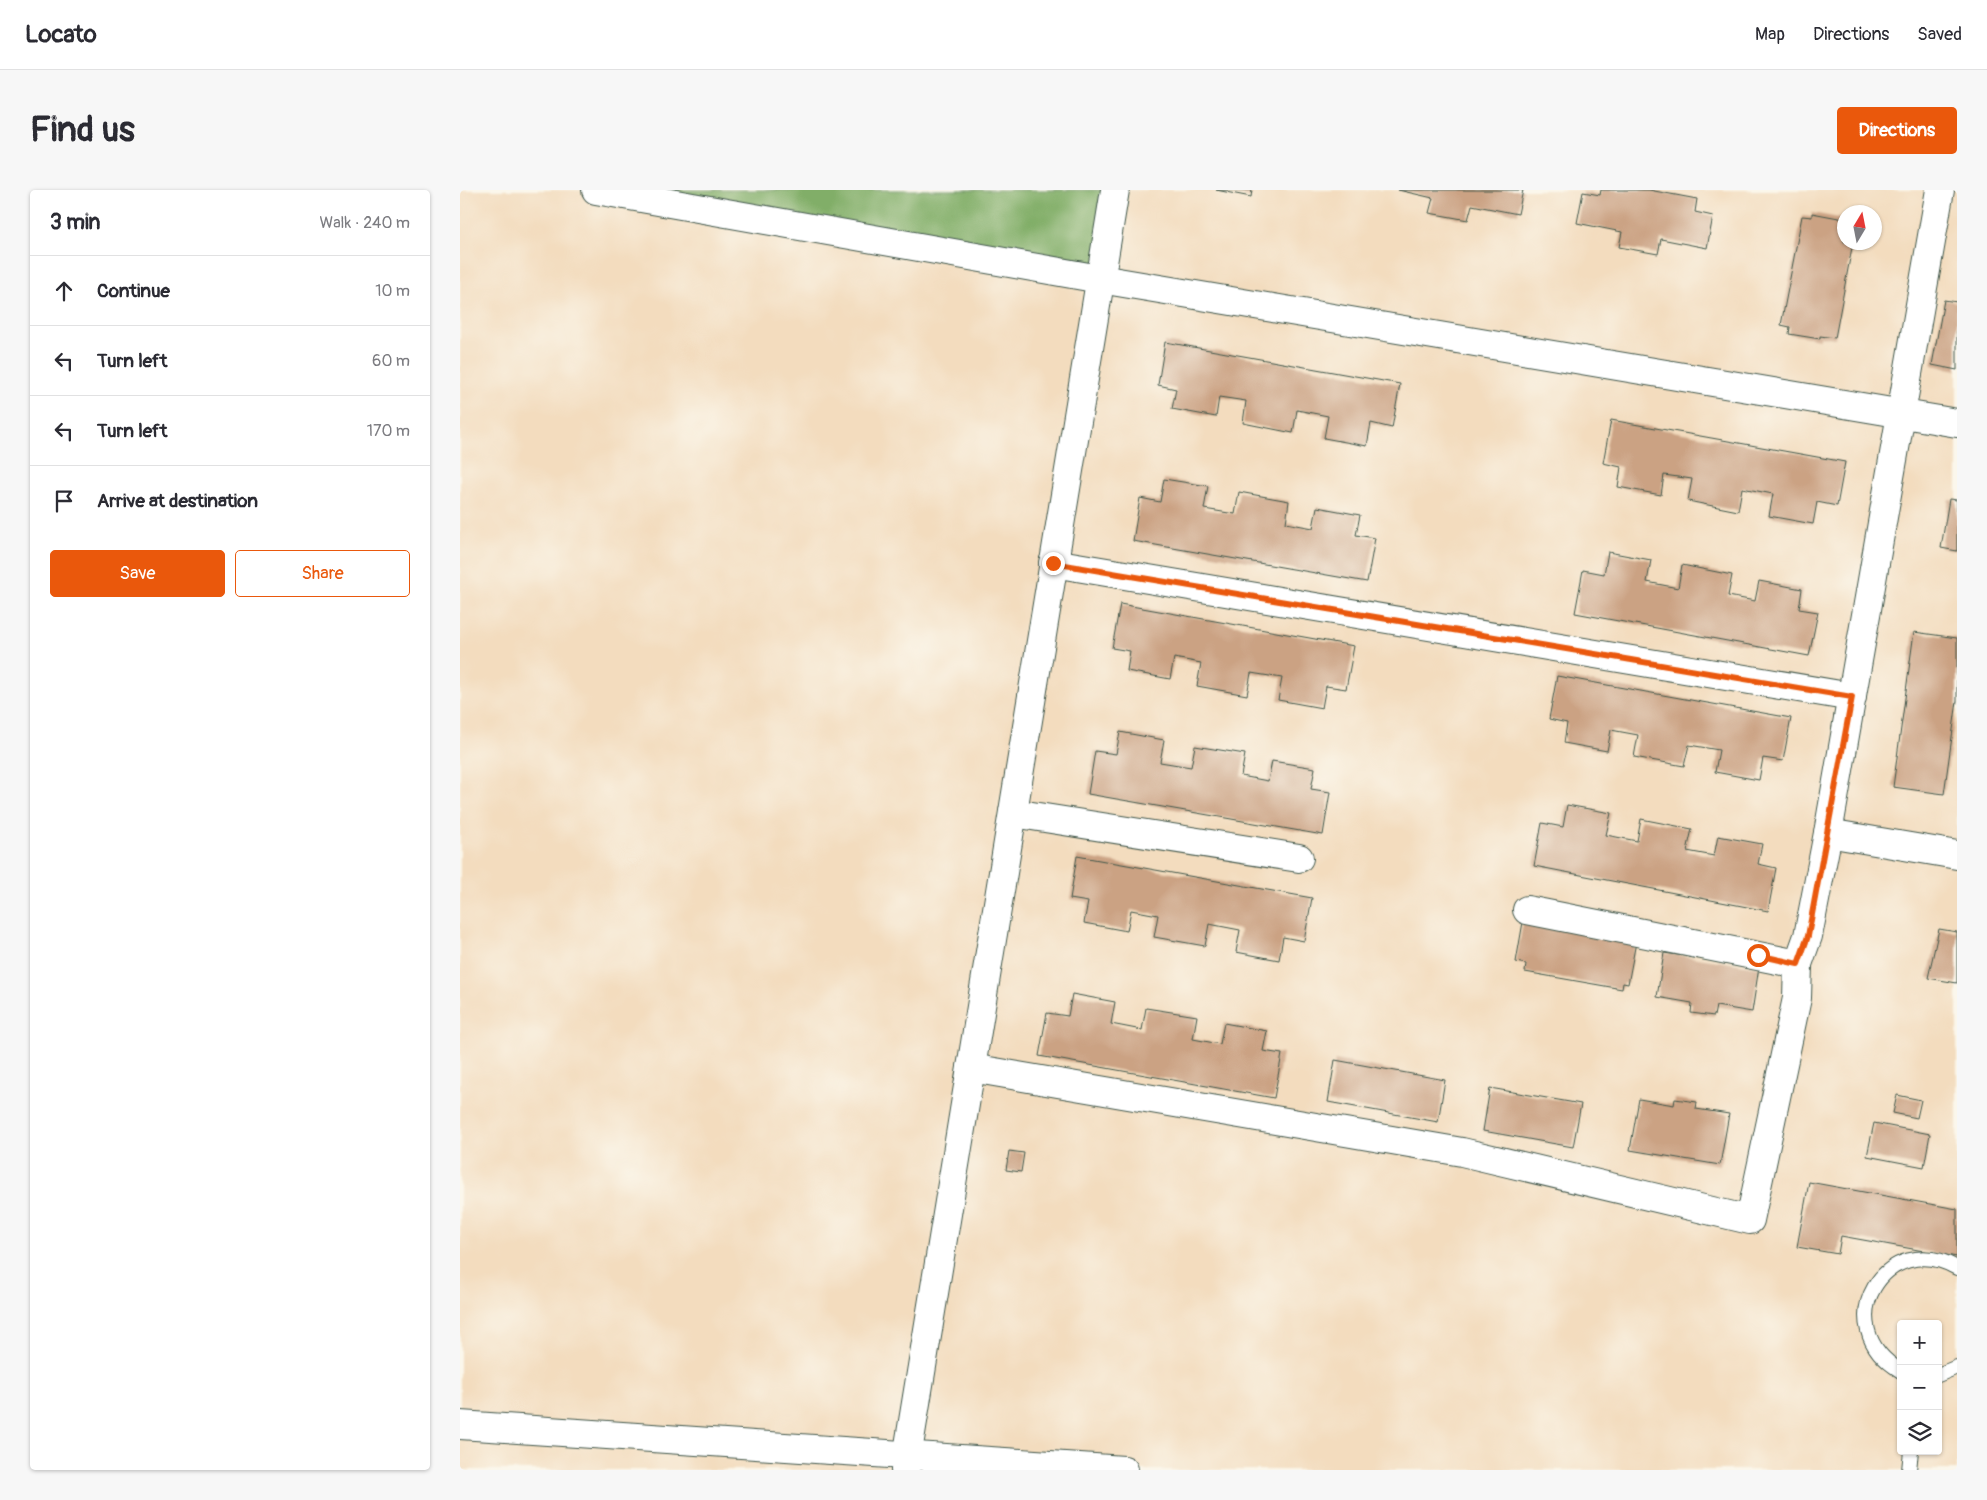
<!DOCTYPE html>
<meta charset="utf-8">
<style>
:root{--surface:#fff;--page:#f7f7f7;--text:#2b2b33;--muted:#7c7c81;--line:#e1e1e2;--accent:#ea580c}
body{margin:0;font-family:Pangolin,sans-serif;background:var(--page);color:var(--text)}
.controls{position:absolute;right:15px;bottom:15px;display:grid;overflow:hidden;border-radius:5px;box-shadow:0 1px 4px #0004}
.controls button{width:45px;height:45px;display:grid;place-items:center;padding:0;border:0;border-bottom:1px solid var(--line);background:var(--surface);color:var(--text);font:25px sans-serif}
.compass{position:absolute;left:1377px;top:15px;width:45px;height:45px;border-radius:50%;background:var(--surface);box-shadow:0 1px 4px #0004;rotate:10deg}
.stop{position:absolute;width:15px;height:15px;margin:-11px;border:4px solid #ea580c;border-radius:50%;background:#fff}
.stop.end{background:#ea580c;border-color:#fff;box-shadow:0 1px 5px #0008}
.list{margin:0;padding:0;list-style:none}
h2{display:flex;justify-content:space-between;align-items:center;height:65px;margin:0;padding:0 20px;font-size:21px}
h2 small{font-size:16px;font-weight:400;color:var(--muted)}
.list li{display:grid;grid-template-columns:32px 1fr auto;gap:15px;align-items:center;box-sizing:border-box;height:70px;padding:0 20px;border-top:1px solid var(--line)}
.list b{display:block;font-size:19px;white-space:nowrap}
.list em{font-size:16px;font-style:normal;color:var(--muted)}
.actions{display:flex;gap:10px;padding:15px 20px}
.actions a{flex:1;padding:11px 0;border:1px solid var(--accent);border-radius:5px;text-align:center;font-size:18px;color:var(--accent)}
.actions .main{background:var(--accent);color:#fff}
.icon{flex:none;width:28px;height:28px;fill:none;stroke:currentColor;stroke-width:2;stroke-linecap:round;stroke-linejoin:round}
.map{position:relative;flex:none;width:1497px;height:1280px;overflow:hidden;border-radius:5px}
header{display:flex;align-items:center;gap:30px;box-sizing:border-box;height:70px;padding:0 25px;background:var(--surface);border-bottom:1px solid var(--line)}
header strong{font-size:24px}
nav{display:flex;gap:28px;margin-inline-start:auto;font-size:18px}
.intro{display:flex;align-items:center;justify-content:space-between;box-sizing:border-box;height:120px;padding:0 30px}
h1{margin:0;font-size:35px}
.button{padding:12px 22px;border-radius:5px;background:var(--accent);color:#fff;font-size:18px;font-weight:700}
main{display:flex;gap:30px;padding:0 30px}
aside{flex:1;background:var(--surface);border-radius:5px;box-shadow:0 1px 4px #0004}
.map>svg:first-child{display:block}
.forest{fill:#81ae67;stroke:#50764e}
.building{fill:#cba283}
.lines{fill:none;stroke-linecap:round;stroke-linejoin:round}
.service-casing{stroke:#3f5549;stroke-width:16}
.minor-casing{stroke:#3f5549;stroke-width:30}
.service{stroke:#fff;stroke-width:14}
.minor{stroke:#fff;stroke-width:28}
.route{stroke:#ea580c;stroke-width:6}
</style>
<header>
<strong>Locato</strong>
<nav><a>Map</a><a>Directions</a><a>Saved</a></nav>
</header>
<div class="intro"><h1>Find us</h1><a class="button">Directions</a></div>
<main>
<aside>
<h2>3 min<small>Walk · 240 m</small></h2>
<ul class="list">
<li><svg class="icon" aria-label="ahead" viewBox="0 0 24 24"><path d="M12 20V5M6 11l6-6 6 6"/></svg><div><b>Continue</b></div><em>10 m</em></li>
<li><svg class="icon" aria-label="left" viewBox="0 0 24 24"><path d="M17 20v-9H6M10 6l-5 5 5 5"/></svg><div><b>Turn left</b></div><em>60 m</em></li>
<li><svg class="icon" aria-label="left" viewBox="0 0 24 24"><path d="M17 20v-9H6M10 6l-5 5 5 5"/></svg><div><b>Turn left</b></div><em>170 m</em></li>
<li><svg class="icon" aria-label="arrive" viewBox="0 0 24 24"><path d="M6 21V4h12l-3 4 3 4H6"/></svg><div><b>Arrive at destination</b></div></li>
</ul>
<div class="actions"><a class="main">Save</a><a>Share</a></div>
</aside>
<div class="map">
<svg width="1497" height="1280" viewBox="0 0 1497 1280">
<rect width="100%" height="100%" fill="#fbf7ec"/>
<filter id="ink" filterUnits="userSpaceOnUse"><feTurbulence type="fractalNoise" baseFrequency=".02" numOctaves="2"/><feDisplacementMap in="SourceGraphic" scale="10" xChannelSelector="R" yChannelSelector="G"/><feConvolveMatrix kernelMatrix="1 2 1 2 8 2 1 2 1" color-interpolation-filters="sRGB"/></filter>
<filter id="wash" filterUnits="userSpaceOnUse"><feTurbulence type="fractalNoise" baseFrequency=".0096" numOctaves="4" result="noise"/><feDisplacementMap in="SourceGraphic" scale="20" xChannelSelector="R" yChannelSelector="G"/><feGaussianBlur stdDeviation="1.12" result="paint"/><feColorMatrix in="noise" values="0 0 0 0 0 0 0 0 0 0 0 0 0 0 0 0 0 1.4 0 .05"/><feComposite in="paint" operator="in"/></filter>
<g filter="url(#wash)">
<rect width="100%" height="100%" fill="#f3dcbe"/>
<polygon class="forest" points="189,0 655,0 640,89"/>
<g id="blocks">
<g class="building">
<polygon points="756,0 792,0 791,7"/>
<polygon points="938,0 1063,0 1058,24 1012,15 1008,30 969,23 973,8"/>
<polygon points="1141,0 1189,0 1237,9 1235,22 1253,26 1247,58 1201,49 1198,64 1159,57 1162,42 1117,33 1123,2 1140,5"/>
<polygon points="1352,23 1384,29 1384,52 1393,52 1375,148 1360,146 1360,149 1329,144 1330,137 1321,135 1342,26 1352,27"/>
<polygon points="1484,110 1497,112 1497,180 1472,175"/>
<polygon points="705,152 940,194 932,238 911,233 907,256 864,248 868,226 837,220 833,243 783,233 786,211 759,207 756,227 712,219 716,199 698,195"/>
<polygon points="1151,230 1385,272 1377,316 1357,312 1353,334 1309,326 1313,304 1282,298 1278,321 1228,311 1232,289 1204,285 1201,305 1158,297 1161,277 1143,273"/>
<polygon points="704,289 748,296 744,319 775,324 779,302 829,311 826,333 853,338 857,317 900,325 896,345 915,348 907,392 673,351 680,308 700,312"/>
<polygon points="1489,309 1497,310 1497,361 1481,358"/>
<polygon points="1148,362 1191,370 1187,392 1218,398 1222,375 1272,385 1268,406 1295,411 1299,391 1342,399 1339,419 1358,422 1349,466 1115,423 1123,380 1144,384"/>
<polygon points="660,414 894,456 886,499 866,496 862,518 818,510 822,488 791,483 787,505 737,496 741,473 714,468 710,489 667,481 670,461 652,458"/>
<polygon points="1454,442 1497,448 1497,511 1484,604 1433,597"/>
<polygon points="1097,486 1331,528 1323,571 1303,568 1299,590 1255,582 1259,560 1229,555 1224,576 1174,567 1178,545 1151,540 1147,561 1104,553 1107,533 1089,529"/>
<polygon points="660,542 704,550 700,572 731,577 735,556 785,564 781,586 808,591 812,571 855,578 851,599 870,602 863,645 628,604 635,561 656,564"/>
<polygon points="1107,615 1151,623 1146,645 1177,651 1181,629 1232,639 1227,661 1254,666 1258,646 1302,654 1298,674 1316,678 1308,721 1074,676 1082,633 1103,637"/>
<polygon points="617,666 852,708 844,751 823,747 819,770 776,762 780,740 749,734 745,756 694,747 698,725 671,720 667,741 624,733 628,712 610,709"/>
<polygon points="1063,732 1176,752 1168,794 1163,793 1162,799 1065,782 1066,774 1056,772"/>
<polygon points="1479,739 1497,742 1497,793 1468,788"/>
<polygon points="1204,763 1299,777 1292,822 1256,816 1254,826 1231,823 1232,813 1197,807"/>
<polygon points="612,804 655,812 651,834 682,840 686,818 737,826 733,849 760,854 764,833 807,841 803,861 822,864 814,908 579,866 587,823 608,826"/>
<polygon points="875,870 985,890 978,932 868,912"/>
<polygon points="1030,898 1121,914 1113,957 1023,941"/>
<polygon points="1437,905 1461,910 1457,928 1433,923"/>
<polygon points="1179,909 1214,915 1215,909 1237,912 1236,919 1269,924 1260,975 1170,960"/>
<polygon points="1414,933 1470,944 1464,977 1407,966"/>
<polygon points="549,961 564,963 561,982 546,980"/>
<polygon points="1349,992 1497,1019 1497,1067 1381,1046 1378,1064 1337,1057"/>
</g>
</g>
</g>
<g filter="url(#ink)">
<use href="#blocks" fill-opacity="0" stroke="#3f5549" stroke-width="1"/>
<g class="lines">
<g class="service-casing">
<g id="service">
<path d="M 1441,1181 C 1365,1136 1427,1037 1497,1078"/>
<polyline points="1478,1185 1497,1177"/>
<polyline points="1449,1280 1451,1261"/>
</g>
</g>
<g class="minor-casing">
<g id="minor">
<polyline points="136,0 640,89 1497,233"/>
<polyline points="593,373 1392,507"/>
<polyline points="553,623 839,668"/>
<polyline points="1368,643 1497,665"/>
<polyline points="1067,720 1338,774 1348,746 1368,643 1480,0"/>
<polyline points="511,878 1002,962 1290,1030 1337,808 1338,774"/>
<polyline points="0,1235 664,1280"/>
<polyline points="445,1280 655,0"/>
</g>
</g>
<use href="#service" class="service"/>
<use href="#minor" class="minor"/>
</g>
</g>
<g class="lines" filter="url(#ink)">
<polyline class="route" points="593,373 1392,507 1348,746 1338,774 1298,765"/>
</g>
</svg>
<div class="controls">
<button>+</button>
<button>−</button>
<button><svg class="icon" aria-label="layers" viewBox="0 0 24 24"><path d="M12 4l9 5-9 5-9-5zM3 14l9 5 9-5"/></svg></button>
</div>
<svg class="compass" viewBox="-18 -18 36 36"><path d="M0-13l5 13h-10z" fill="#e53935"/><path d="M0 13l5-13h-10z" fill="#7c7c81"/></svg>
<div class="stop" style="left:1298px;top:765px"></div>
<div class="stop end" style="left:593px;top:373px"></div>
</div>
</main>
